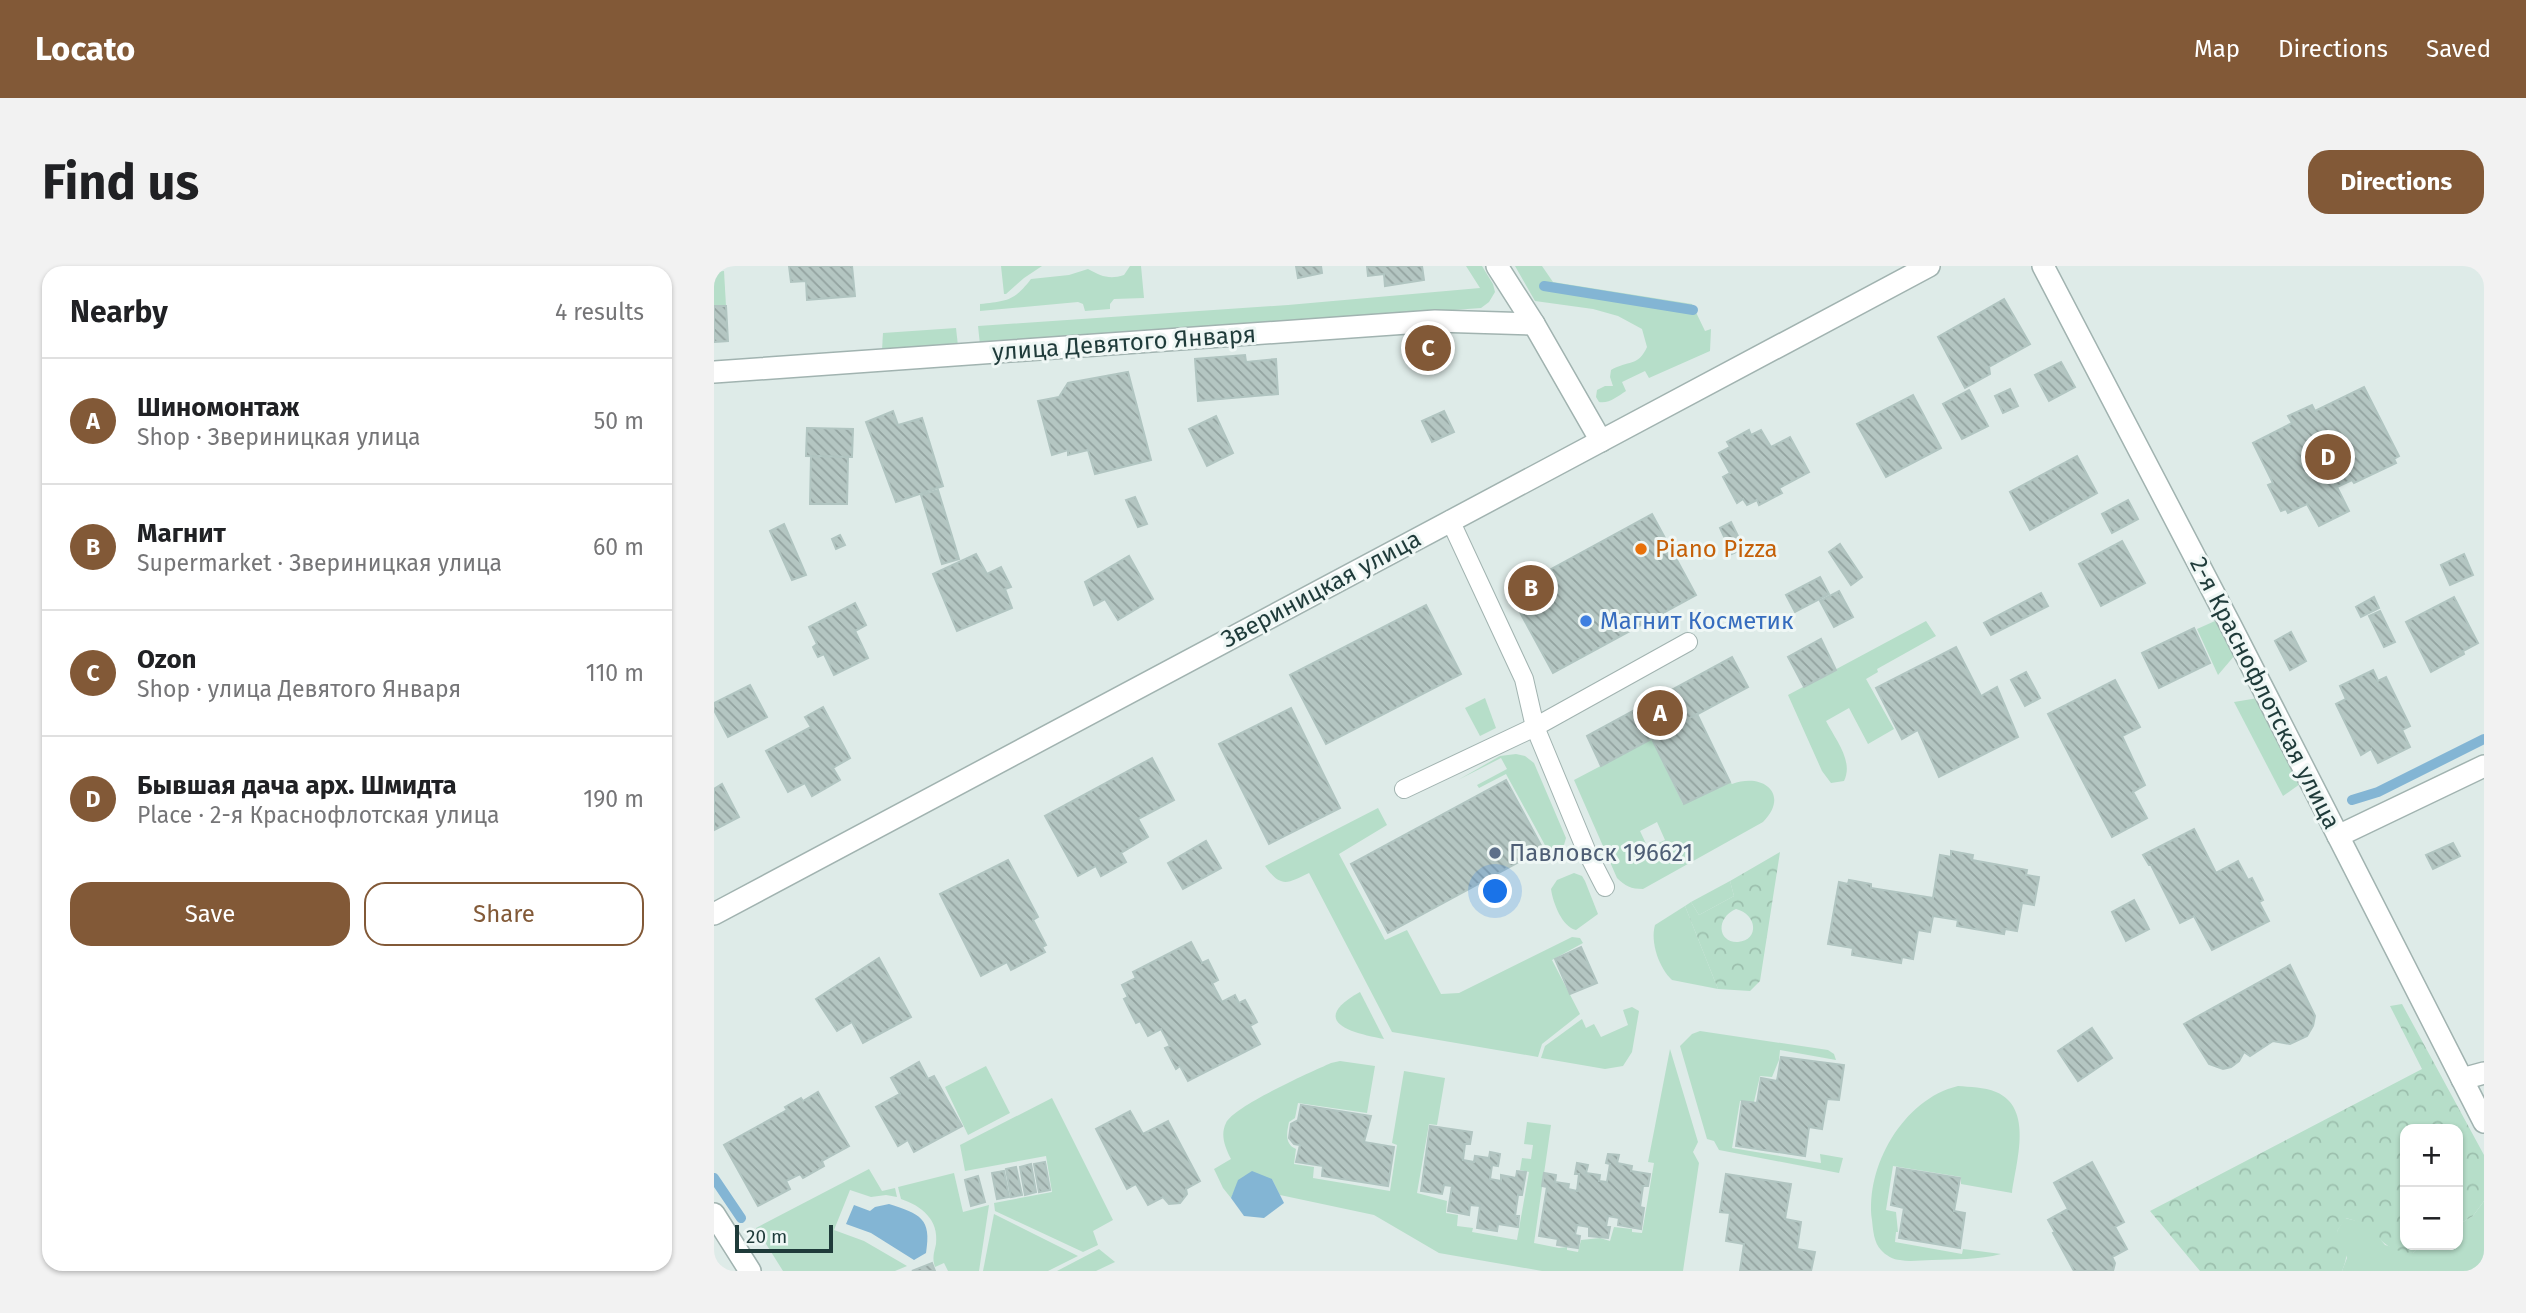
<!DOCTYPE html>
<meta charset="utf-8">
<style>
:root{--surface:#fff;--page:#f2f2f2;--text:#202124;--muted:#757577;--line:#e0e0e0;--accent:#825937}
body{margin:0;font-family:"Fira Sans",sans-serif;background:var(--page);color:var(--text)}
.controls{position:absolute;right:21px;bottom:21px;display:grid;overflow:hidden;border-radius:14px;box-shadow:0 2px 5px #0004}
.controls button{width:63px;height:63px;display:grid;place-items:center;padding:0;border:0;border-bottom:2px solid var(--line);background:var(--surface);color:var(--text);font:35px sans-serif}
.scale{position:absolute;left:21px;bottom:18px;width:98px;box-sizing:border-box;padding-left:7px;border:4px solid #1f3b3a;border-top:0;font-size:19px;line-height:24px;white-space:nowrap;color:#1f3b3a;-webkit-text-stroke:5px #eff7f5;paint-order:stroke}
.you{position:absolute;left:782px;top:626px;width:24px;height:24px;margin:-18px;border:5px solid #fff;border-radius:50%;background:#1a73e8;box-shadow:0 0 0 10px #1a73e833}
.badge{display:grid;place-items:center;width:46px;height:46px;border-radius:50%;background:var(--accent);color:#fff;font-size:23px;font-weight:700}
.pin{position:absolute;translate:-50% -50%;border:4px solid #fff;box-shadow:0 2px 7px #0006}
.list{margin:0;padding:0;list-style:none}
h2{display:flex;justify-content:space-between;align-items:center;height:91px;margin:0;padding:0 28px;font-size:30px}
h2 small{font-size:23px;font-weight:400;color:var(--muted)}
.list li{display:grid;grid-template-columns:46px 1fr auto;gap:21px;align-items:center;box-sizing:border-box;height:126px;padding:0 28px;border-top:2px solid var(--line)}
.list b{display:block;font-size:26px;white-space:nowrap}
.list p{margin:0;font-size:23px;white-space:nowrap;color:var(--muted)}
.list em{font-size:23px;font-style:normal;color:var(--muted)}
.actions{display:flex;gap:14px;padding:21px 28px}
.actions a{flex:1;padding:16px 0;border:2px solid var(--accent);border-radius:21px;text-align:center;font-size:24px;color:var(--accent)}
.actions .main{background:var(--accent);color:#fff}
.map{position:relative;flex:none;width:1770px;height:1005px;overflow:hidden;border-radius:21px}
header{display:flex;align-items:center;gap:42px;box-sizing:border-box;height:98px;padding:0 35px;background:var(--accent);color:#fff}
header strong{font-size:33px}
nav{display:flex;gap:38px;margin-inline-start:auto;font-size:24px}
.intro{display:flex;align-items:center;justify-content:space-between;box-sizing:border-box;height:168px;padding:0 42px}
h1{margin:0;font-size:49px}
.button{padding:18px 32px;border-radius:21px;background:var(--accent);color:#fff;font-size:24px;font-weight:700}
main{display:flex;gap:42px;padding:0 42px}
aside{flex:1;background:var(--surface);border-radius:21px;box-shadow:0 2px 5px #0004}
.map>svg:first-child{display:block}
.grass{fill:#b6dec9;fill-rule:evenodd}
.forest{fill:url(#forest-crowns);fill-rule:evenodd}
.water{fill:#83b5d4}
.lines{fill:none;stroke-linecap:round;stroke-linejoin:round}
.stream{stroke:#83b5d4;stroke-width:10}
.building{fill:url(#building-back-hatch);stroke:#b1c5c1;stroke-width:2}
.service-casing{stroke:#a1b3b0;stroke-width:20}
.minor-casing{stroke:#a1b3b0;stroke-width:24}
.tertiary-casing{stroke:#a1b3b0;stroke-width:24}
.service{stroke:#fff;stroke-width:18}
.minor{stroke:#fff;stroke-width:21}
.tertiary{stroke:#fff;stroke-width:21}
.food-dot{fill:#e8710a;stroke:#eff7f5;stroke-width:2.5}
.shop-dot{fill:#3f7fe0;stroke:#eff7f5;stroke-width:2.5}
.service-dot{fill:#5c6f8a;stroke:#eff7f5;stroke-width:2.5}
.labels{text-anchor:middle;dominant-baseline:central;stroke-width:6;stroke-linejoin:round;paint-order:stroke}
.street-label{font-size:24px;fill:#1f3b3a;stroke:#eff7f5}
.food-label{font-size:24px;fill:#c56008;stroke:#eff7f5;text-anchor:start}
.shop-label{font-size:24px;fill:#366cbe;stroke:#eff7f5;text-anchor:start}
.service-label{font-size:24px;fill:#4e5e75;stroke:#eff7f5;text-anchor:start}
</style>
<header>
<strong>Locato</strong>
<nav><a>Map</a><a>Directions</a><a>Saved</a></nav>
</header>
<div class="intro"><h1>Find us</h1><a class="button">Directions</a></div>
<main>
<aside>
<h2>Nearby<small>4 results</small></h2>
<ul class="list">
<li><span class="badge">A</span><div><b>Шиномонтаж</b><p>Shop · Звериницкая улица</p></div><em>50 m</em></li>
<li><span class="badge">B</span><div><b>Магнит</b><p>Supermarket · Звериницкая улица</p></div><em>60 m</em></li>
<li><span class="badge">C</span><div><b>Ozon</b><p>Shop · улица Девятого Января</p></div><em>110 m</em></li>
<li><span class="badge">D</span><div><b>Бывшая дача арх. Шмидта</b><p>Place · 2-я Краснофлотская улица</p></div><em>190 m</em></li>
</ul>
<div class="actions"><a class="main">Save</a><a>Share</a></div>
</aside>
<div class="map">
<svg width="1770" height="1005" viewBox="0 0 1770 1005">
<defs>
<pattern id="forest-crowns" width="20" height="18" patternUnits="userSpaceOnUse" patternTransform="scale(1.75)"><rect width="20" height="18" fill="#b6dec9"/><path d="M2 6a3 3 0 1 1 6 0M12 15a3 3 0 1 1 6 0" fill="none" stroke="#9cbfad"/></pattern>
<pattern id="building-back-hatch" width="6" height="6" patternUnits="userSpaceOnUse" patternTransform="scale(1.75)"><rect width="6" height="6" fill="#b4c6c2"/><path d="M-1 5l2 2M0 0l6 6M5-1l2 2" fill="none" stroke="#92a29f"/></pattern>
</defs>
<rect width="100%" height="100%" fill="#deebe8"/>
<g class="grass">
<polygon points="287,0 328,0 310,12 292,28 290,28"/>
<path d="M 416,0 L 427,0 L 430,32 L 400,33 L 396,38 L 396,43 L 371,45 L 369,38 L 364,36 L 266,45 L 266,38 C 293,35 300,35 317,13 L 355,9 L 374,3 C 387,10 395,14 410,9 Z"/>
<polygon points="752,0 768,0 779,18 781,26 775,36 767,42 266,79 264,60 574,39 766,22"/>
<path d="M 801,0 L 828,0 L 839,16 L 978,38 L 991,65 L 997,63 L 996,85 L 935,112 L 931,105 L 908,116 L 912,125 C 904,130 895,138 885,136 L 882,131 L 883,124 L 891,120 L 899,120 L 896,111 L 897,104 C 914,94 924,101 933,81 L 928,63 L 904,50 L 879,43 L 821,35 Z"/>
<polygon points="10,5 12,40 0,40 0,6"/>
<polygon points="242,62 244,80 168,84 169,67"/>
<path d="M 1212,355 L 1222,370 L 1163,403 L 1164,406 L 1152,413 L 1180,463 L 1154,478 L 1135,442 L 1112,455 C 1121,473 1140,495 1130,515 L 1117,517 L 1108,505 L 1074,429 Z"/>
<polygon points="1501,355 1521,389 1504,409 1483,363"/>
<polygon points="771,432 782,462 766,470 751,442"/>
<polygon points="1544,432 1586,518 1569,530 1520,436"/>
<path d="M 938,473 L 969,538 L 1016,516 L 1018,518 C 1050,506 1076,529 1049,556 L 929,623 C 917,623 911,620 903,612 L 860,514 ZM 943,556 L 951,574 L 934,582 L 926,565 Z"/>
<polygon points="802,488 811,490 820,497 852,572 850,579 823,595 819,589 832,581 792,508 765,522 763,519 793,503 787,492 744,514 786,490"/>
<path d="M 664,542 L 673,559 L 625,588 L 671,674 L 693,664 L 727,728 L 745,727 L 858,671 L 866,672 L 869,677 L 838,694 L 866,748 L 828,778 L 824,791 L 678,766 L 595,607 C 574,617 567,623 551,600 Z"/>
<path d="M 860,607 L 868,610 L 871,615 L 884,648 L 862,664 C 848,661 839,637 837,623 L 843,614 Z"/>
<polygon points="1016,615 1020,630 985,649 977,636"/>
<path d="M 971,640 L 1004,723 L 958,714 C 945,702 936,676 941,659 Z"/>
<path d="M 646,726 L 670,773 C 636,767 594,755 646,726 Z"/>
<polygon points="918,741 925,745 918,786 909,800 891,803 827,792 831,780 868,753 872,762 880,758 887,771 914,759 909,744"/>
<polygon points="986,765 1114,784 1120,788 1122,794 1066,784 1065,794 1058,811 1046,810 1040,836 1026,835 1018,882 1107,897 1106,888 1129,892 1125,907 1005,884 1000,875 993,873 966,780 978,768"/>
<path d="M 956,783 L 984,876 L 979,886 L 985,897 L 969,1005 L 828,1005 L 725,987 L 660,949 L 566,929 L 558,913 L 525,914 L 517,932 L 509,922 L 500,903 L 517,893 C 511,881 506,869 512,857 C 520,840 597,806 617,797 L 626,795 L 661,800 L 653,847 L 584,837 L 581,852 L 575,856 C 573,866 570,878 582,883 L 580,898 L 600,901 L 599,912 L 676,925 L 683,879 L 678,877 L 690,805 L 731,812 L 723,859 L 715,858 L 703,927 L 733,935 L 732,947 L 744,949 L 743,960 L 759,962 L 758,966 L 803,974 L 815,906 L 806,904 L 808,892 L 817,893 L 819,879 L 810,878 L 813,856 L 837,859 L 820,977 L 845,982 L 853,981 L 853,984 L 864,986 L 867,974 L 886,972 L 896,975 L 900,961 L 918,963 L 918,966 L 928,967 L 940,897 L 934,896 Z"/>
<polygon points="272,800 296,847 254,869 231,821"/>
<path d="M 1244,820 C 1256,821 1270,821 1282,826 C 1320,842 1302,896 1298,927 L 1247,918 L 1247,911 L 1179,900 L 1172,944 L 1182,946 L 1184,966 L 1182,966 L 1181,976 L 1248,988 L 1249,983 L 1287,988 C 1265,994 1241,993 1218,994 C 1208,994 1196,996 1186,994 C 1180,994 1171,989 1167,984 C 1160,977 1159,964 1158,954 C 1151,901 1189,833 1244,820 Z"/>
<polygon points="338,832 399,954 379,965 384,979 369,986 281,945 280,937 338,926 332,890 251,905 246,879"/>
<polygon points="155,903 168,925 181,922 183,931 172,929 157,931 136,924 120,964 150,975 193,1000 181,1005 69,1005 42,962"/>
<path d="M 240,907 L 249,946 L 275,939 L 265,1005 L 234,1005 L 230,997 L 221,1001 C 218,992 220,987 222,978 C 225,954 208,940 187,933 L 184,921 Z"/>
<polygon points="1770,935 1770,1005 1628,1005 1633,992 1623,965 1631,952 1647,956 1661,967 1671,979 1699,987 1706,979 1744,979 1744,959 1759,950"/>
<polygon points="280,948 364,990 334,1005 269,1005"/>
<polygon points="385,983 401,996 382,1005 343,1005"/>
</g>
<g class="forest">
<path d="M 1066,586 L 1046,715 L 1036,725 L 1004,723 L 971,640 L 977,636 L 985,649 L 1020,630 L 1016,615 ZM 1022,643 C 1043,648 1046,674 1024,676 C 1004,677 1001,652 1022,643 Z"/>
<path d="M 1688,738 L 1770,889 L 1770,935 L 1759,950 L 1744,959 L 1744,863 L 1691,863 L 1691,979 L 1706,979 L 1699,987 C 1663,986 1666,960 1632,952 L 1623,965 C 1634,980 1635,988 1628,1005 L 1486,1005 L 1436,945 L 1708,803 L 1676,740 Z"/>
</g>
<g class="water">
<polygon points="538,905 558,913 570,937 550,952 530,950 517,932 524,914"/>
<path d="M 175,938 C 206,948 218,952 212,987 L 200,994 L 157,967 L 132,958 L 140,939 L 156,945 L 161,941 Z"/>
</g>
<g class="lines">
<g class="stream">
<polyline points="830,20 979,44"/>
<polyline points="1638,534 1664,526 1770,473"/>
<polyline points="0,912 27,952"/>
</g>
</g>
<g class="building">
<polygon points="75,0 138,0 141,30 93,34 92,15 77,16"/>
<polygon points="582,0 607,0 608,7 584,12"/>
<polygon points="653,0 708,0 710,14 671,20 670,8 654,10"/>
<polygon points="1290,33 1316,78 1275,101 1276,108 1251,122 1224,71"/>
<polygon points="0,40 12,40 14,75 0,76"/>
<polygon points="723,71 723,89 691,90 691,72"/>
<polygon points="531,89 532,96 562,93 564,128 484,135 481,93"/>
<polygon points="1347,96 1361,121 1335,135 1321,109"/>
<polygon points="414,106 437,194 381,208 374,184 354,189 354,184 338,189 324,135 345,131 354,117"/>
<polygon points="1650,121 1685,190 1680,193 1682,197 1640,217 1638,214 1623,221 1635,245 1605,260 1593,238 1574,247 1572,243 1567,245 1554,219 1559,217 1539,177 1578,157 1574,150 1598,139 1601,145"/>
<polygon points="1296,123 1304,140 1289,147 1281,130"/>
<polygon points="1255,124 1274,160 1248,173 1229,138"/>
<polygon points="1199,129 1227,182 1172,211 1143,158"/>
<polygon points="179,145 184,159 208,152 229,220 182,236 152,156"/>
<polygon points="730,145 740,166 718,176 708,155"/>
<polygon points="502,150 519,187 493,200 475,163"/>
<polygon points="93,162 139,163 138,191 92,190"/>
<polygon points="1035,164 1037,169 1047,164 1057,181 1076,171 1095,206 1065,222 1068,227 1045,239 1043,234 1033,239 1029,233 1023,237 1009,211 1016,207 1005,187 1016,181 1013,176"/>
<polygon points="97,190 134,191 133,238 96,238"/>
<polygon points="1363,190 1383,227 1316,264 1296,226"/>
<polygon points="224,224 245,293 228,298 207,229"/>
<polygon points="421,231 433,258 424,261 412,234"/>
<polygon points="1414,234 1424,253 1398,267 1388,248"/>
<polygon points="938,248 982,329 839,407 795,326"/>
<polygon points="1017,256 1030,282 1018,288 1006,262"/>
<polygon points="70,258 92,309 78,314 56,265"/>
<polygon points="126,269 131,279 122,283 118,273"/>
<polygon points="1408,275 1431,317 1387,340 1365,298"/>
<polygon points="1126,278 1148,311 1137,319 1115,286"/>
<polygon points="262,288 273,308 287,301 297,321 291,323 298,342 243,365 219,308"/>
<polygon points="1750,288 1759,309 1736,319 1727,299"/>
<polygon points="415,290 439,333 404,354 391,333 380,339 371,316"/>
<polygon points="1106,311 1115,328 1081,346 1072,329"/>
<polygon points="1125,325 1139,351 1120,361 1106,335"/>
<polygon points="1327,327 1334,340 1277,369 1270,357"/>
<polygon points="1660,331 1665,342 1647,351 1642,341"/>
<polygon points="1740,331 1764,377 1749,385 1750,388 1717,406 1692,356"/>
<polygon points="141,337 152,359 141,365 154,392 120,409 110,388 104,391 99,381 103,378 95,361"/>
<polygon points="712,339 747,408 612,478 576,409"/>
<polygon points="1666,345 1681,376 1670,381 1655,350"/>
<polygon points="1480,362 1496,397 1445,422 1428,387"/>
<polygon points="1577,366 1592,395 1576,404 1561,375"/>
<polygon points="1107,373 1122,404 1090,421 1074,391"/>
<polygon points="1242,381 1267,430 1283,421 1304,471 1225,511 1204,464 1188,473 1162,422"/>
<polygon points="1018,391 1034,421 887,500 873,470"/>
<polygon points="1659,404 1664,415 1672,411 1696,460 1688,464 1696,481 1664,497 1657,483 1647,489 1622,438 1632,433 1626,420"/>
<polygon points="1312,406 1326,432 1311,440 1297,414"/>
<polygon points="1401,414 1426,461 1408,470 1431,519 1419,526 1433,552 1398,571 1334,448"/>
<polygon points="36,419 53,451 14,471 0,444 0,437"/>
<polygon points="109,441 136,492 119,502 126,514 98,530 91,517 74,526 52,485 97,461 91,451"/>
<polygon points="577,442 626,542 555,578 505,478"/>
<polygon points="983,448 1016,516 970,538 938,473"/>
<polygon points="438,492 460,534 424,553 434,571 407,587 412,596 387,610 382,600 364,610 331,550"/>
<polygon points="792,514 829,583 674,667 637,598"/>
<polygon points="8,518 25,551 0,564 0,523"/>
<polygon points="1480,563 1502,607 1524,595 1534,614 1538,612 1549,634 1545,636 1555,655 1498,684 1480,650 1466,657 1437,599 1435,599 1429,589"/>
<polygon points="492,575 507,602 469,623 454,597"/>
<polygon points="1739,577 1746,590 1719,603 1712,589"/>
<polygon points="1237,585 1259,589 1258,594 1313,604 1312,609 1325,611 1320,639 1308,637 1303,665 1291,663 1290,668 1243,660 1244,654 1219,650 1216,666 1204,664 1199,693 1188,691 1187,697 1138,689 1139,682 1114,678 1125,616 1134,618 1135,614 1157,618 1157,622 1219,632 1226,589 1237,591"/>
<polygon points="294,594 324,651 319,654 332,679 328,681 331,686 297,704 293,696 267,710 226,628"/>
<polygon points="1420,634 1435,663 1412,675 1398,646"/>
<polygon points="477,676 488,697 494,694 504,714 498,717 508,736 521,729 525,737 531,734 543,756 536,760 546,778 474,815 466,800 462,803 451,782 456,780 447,763 434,770 426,755 422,757 410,733 414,731 408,719 422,712 419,706"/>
<polygon points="867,681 883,717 856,728 841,693"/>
<polygon points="165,692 197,751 149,777 138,756 123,765 102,733"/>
<polygon points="1576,699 1601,750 1599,760 1593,770 1576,778 1559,775 1536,790 1530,786 1525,795 1517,801 1509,803 1495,798 1470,758"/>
<polygon points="1378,762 1398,792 1364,815 1344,785"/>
<polygon points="1067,791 1130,799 1125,834 1113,833 1108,863 1095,861 1091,890 1022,880 1028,835 1043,837 1047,812 1063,815"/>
<polygon points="205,796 214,813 220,810 248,860 200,886 194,874 184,880 162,841 186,828 177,812"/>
<polygon points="104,826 135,880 108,895 110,900 89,912 86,908 72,915 76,923 44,940 10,879 73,844 71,841 87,832 89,835"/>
<polygon points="587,839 657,850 650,876 680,881 674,920 608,910 609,900 582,896 586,879 580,878 575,872 577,858 584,854"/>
<polygon points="416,845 429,868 454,855 486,915 472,923 473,928 466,937 455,938 449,931 434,939 422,918 413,923 382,863"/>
<polygon points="716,860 758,866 756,878 751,878 749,894 760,896 761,890 775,892 776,886 786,888 784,900 778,899 776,913 787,915 787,909 802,912 803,905 812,906 808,929 804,929 801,950 805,950 804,961 784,958 783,965 763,962 766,940 756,939 755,949 734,945 738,920 730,919 728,928 707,925"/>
<polygon points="894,888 905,889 903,897 918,900 917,905 936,908 934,920 929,920 926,941 930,942 927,963 904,959 905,952 894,950 892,961 896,961 894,972 875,970 875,961 863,959 861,969 866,970 864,982 843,979 844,973 825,970 833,921 828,920 830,907 842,909 841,916 855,918 854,923 863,925 865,908 861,908 863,897 874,899 872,907 886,909 885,915 893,916 896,898 892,897"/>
<polygon points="331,896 336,924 325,926 320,898"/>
<polygon points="1378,896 1410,956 1401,961 1413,983 1398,991 1401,997 1399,1005 1360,1005 1339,967 1341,966 1334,954 1354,943 1340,917"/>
<polygon points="317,898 322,926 311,929 306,901"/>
<polygon points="302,901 308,929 297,931 292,903"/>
<polygon points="1183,902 1246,912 1240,945 1251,947 1246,982 1185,972 1190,942 1177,939"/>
<polygon points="290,905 295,931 283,933 278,907"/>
<polygon points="1012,908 1077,918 1071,953 1087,956 1083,983 1101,986 1097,1005 1026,1005 1030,978 1012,975 1016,947 1006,946"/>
<polygon points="264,910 271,936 257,940 251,914"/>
<polygon points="218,997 221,1005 198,1005"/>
</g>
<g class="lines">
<g class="service-casing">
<g id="service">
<polyline points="736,254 810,413 821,461 872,584 891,621"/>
<polyline points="690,523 821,461 974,376"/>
</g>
</g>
<g class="minor-casing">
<g id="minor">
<polyline points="783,0 820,58 887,175"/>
<polyline points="1329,0 1518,362 1770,856"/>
<polyline points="0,106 721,55 820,58"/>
<polyline points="1624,570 1770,500"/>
<polyline points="1748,813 1770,807"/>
<polyline points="0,948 36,1005"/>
</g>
</g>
<g class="tertiary-casing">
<polyline id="tertiary" points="0,648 1215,0"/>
</g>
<use href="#service" class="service"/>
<use href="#minor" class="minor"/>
<use href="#tertiary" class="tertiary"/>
</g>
<circle class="food-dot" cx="927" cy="283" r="7"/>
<circle class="shop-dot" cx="872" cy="355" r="7"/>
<circle class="service-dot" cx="781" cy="587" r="7"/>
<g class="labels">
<g class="street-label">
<text transform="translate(410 77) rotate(-4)">улица Девятого Января</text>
<text transform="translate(607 323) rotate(-28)">Звериницкая улица</text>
<text transform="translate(1551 427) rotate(63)">2-я Краснофлотская улица</text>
</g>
<g class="food-label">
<text x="941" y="283">Piano Pizza</text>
</g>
<g class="shop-label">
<text x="886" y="355">Магнит Косметик</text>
</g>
<g class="service-label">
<text x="795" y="587">Павловск 196621</text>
</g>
</g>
</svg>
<div class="controls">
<button>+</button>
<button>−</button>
</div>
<div class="scale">20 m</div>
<div class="you"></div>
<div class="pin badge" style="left:946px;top:447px">A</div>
<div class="pin badge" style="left:817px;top:322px">B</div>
<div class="pin badge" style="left:714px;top:82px">C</div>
<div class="pin badge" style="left:1614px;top:191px">D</div>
</div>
</main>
